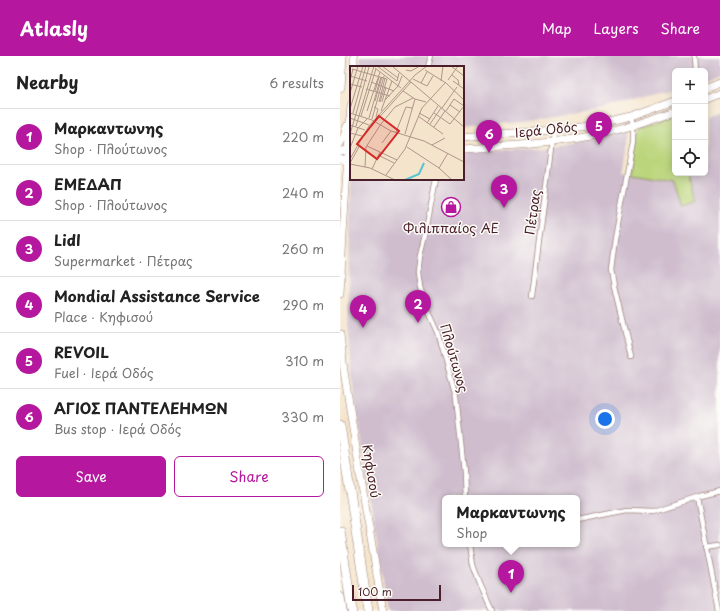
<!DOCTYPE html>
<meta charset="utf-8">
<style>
:root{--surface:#fff;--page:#f6f6f6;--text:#222;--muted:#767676;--line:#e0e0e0;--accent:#b5179e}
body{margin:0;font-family:"Playpen Sans",sans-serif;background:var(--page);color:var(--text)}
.controls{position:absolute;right:12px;top:12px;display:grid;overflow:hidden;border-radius:6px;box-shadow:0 2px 10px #0003}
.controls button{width:36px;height:36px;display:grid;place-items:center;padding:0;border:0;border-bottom:1px solid var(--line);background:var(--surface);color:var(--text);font:20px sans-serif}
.scale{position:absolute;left:12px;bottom:10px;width:89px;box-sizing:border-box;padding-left:4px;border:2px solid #4a1f2b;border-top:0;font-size:11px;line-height:14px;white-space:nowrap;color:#4a1f2b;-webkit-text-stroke:3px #fdfcf7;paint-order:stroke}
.you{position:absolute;left:265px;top:363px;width:14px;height:14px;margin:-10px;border:3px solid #fff;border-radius:50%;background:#1a73e8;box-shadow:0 0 0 6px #1a73e833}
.badge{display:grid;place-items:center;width:26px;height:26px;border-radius:50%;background:var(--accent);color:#fff;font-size:13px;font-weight:700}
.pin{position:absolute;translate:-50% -33px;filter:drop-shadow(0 1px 2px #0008)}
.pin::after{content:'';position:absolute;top:21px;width:14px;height:12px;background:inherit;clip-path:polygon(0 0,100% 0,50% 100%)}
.popup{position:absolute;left:102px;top:439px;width:138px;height:52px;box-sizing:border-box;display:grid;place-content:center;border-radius:6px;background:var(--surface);filter:drop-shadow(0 1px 3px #0005);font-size:13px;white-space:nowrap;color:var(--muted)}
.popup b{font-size:15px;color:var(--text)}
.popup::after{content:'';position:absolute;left:50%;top:100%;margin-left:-8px;border:8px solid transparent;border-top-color:var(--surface)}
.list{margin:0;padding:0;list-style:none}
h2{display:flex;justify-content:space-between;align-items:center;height:52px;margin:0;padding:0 16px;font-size:17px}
h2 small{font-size:13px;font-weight:400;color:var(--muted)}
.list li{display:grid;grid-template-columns:26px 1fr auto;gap:12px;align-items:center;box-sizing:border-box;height:56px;padding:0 16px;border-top:1px solid var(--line)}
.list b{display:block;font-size:15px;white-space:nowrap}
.list p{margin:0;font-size:13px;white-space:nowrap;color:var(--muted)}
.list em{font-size:13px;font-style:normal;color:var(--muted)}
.actions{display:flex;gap:8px;padding:12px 16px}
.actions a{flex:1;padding:9px 0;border:1px solid var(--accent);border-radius:6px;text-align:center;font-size:14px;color:var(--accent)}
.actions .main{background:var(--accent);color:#fff}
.icon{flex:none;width:22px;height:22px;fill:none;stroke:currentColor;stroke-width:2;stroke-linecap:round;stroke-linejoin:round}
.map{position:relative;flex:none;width:380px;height:555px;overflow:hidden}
header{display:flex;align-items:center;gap:24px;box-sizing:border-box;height:56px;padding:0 20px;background:var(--accent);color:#fff}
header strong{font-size:19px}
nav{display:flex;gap:22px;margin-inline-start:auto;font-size:14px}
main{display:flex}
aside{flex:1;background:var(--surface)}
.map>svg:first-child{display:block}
.industrial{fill:#cfbdce;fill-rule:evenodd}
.green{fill:#bbd57b;stroke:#827a53}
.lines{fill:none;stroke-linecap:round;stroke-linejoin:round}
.minor-casing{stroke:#9f827b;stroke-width:6}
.secondary-casing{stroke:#9f827b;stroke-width:8}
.motorway-casing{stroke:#9f827b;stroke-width:10}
.minor{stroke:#fff;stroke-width:4.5}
.secondary{stroke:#fff;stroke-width:7}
.motorway{stroke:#fff;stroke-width:9}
.labels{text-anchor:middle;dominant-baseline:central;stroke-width:3;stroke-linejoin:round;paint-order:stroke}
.street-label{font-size:13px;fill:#4a1f2b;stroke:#fdfcf7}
.poi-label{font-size:13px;fill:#4a1f2b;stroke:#fdfcf7}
.inset-river{fill:none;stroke:#59c4d3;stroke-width:2}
.inset-road{fill:none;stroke:#b0958b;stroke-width:1}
.view{fill:#d62828;fill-opacity:0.15;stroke:#d62828;stroke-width:2}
.inset-edge{fill:none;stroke:#4a1f2b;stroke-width:2}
</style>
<header>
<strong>Atlasly</strong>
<nav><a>Map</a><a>Layers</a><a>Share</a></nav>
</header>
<main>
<aside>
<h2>Nearby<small>6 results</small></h2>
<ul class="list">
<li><span class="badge">1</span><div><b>Μαρκαντωνης</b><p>Shop · Πλούτωνος</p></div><em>220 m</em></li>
<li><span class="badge">2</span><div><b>ΕΜΕΔΑΠ</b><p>Shop · Πλούτωνος</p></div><em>240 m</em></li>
<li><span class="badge">3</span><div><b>Lidl</b><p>Supermarket · Πέτρας</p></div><em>260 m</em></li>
<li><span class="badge">4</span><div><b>Mondial Assistance Service</b><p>Place · Κηφισού</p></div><em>290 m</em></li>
<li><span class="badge">5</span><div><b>REVOIL</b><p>Fuel · Ιερά Οδός</p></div><em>310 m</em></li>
<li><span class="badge">6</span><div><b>ΑΓΙΟΣ ΠΑΝΤΕΛΕΗΜΩΝ</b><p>Bus stop · Ιερά Οδός</p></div><em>330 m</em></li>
</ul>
<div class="actions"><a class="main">Save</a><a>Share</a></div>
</aside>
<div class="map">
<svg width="380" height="555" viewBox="0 0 380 555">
<rect width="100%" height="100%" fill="#fdfcf7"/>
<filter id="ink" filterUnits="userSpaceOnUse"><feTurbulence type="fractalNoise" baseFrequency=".025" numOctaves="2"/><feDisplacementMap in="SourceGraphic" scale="8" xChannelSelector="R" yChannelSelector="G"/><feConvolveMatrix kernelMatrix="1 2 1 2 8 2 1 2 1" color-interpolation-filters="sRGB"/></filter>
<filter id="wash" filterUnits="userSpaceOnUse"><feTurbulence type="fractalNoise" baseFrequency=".012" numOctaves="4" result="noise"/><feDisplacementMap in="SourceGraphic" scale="16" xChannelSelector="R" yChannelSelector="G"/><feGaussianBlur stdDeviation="0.9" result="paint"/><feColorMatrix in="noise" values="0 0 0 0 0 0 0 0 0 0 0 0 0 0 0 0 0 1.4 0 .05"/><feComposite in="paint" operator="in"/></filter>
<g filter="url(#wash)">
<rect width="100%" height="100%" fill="#f4e4cb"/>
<g class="industrial">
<polygon points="21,0 380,0 380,15 365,22 365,15 335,15 335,32 263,53 182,66 123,72 123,11 20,11"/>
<path d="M 380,55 L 380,555 L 48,555 L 13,329 L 8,269 L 11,127 L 13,123 L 123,123 L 123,96 L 205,91 L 250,84 L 288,75 L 288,89 L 283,116 L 333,124 L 342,149 L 355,145 L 348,117 L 365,117 L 365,61 ZM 105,442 L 237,442 L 237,488 L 105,488 Z"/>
</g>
<polygon class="green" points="334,59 335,64 335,117 348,117 355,145 341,150 333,124 292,117 297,87 297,72"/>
</g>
<g filter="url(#ink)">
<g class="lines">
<g class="minor-casing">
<g id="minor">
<polyline points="354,0 355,15"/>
<polyline points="88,11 91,0"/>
<polyline points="291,61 293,70 293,86 275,183 271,214 274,230 291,301"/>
<polyline points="96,123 86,175 80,200 78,216 80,231 85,247 98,276 116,340 124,416 125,442"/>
<polyline points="192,240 212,85 213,74"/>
<polyline points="357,441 379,555"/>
<polyline points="237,464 287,454 313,455 357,441 360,440 380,435"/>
<polyline points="130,488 133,509 140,528 152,555"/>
<polyline points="366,491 380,489"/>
</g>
</g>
<g class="secondary-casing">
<g id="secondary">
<polyline points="14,11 14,0"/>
<polyline points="365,32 380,26"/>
<polyline points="365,43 380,37"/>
<polyline points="123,81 156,78 190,76 250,70 291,61 335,45"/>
<polyline points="0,88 4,80 7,70"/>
<path d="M 123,93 C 165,90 209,88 250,80 C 279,75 307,65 335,55"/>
<polyline points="0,95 11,94"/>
<polyline points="0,102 8,106"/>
<polyline points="0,238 3,178 11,49"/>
<polyline points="0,278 4,315 22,430 43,555"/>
</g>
</g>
<g class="motorway-casing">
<g id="motorway">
<polyline points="0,31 2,0"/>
<polyline points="0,369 28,555"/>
<polyline points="0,475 12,555"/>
<polyline points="0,541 2,555"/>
</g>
</g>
<use href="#minor" class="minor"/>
<use href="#secondary" class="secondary"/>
<use href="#motorway" class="motorway"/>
</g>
</g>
<defs>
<g id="shop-ring" transform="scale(1)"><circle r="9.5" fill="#fdfcf7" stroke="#b5179e" stroke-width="1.5"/><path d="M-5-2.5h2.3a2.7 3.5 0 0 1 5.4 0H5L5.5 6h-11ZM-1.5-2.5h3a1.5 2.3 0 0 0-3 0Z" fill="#b5179e"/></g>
</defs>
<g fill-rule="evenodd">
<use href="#shop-ring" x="111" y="151"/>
</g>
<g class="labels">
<g class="street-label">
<text transform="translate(206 73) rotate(-6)">Ιερά Οδός</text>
<text transform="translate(192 156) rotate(-82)">Πέτρας</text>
<text transform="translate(115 302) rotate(74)">Πλούτωνος</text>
<text transform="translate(32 415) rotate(81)">Κηφισού</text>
</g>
<g class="poi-label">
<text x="111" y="171">Φιλιππαίος ΑΕ</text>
</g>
</g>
<g transform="translate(10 10)">
<rect width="114" height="114" fill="#f4e4cb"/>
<path class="inset-river" d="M 55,114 L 69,108 L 74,97"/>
<path class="inset-road" d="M 27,0 L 47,15 L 49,7M 32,0 L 48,12M 42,0 L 114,61M 101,0 L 114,10M 25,2 L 51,22M 2,3 L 37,13 L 30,36M 56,4 L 61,5 L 68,1M 75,4 L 96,17 L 114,34M 102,9 L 108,14 L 109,19M 0,10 L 17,15M 63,13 L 77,20 L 83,10M 98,14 L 108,0M 0,15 L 3,3M 91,15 L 93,0M 103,15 L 114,23M 21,16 L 44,25M 71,17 L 77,6M 0,18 L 12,21M 16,23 L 40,30M 25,25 L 29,11M 53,25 L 65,33 L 76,36M 0,27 L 8,0M 35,34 L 48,20 L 52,10M 25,35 L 32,11M 29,36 L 35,12M 32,36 L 36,21M 100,39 L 110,46M 24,41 L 28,43 L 26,51M 92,42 L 107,21M 0,43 L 13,0M 17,45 L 30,6M 31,45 L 42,15M 96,45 L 104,33 L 114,40M 0,47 L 22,54 L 41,65 L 74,75 L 114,96M 3,47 L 16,0M 69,47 L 80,53M 84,47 L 100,58 L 114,40M 6,48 L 19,1M 11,50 L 26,3M 68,50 L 93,68M 0,52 L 19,59M 19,52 L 31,11M 22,53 L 34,10M 77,57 L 88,40M 31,58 L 45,41 L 63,32M 80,58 L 91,42M 0,59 L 15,64M 6,60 L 24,0M 84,61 L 95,45M 17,65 L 61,16M 46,66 L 56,41 L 62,42M 0,67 L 12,70M 0,68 L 6,48M 55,68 L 65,33M 32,77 L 41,65M 82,79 L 95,72M 17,80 L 47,94M 57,81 L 89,102 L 102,114M 0,82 L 8,62 L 17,53M 28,89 L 44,97M 0,93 L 19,60 L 65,9 L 77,0M 0,97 L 9,81M 0,98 L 20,102 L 45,114M 15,101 L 16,81 L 31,58M 89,102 L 98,87M 22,103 L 30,86M 36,109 L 55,83 L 72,42 L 95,17"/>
<path class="view" d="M 29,50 L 49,65 L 27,93 L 7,78 Z"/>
<rect width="114" height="114" class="inset-edge"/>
</g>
</svg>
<div class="controls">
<button>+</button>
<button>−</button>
<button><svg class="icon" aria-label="locate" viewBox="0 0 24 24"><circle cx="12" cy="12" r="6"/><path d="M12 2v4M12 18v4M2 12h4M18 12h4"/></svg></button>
</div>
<div class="scale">100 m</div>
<div class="you"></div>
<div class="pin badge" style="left:171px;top:537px">1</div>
<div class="popup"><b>Μαρκαντωνης</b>Shop</div>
<div class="pin badge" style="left:78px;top:267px">2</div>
<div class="pin badge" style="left:164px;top:152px">3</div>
<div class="pin badge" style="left:23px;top:272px">4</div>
<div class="pin badge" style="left:259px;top:89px">5</div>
<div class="pin badge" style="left:149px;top:97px">6</div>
</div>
</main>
